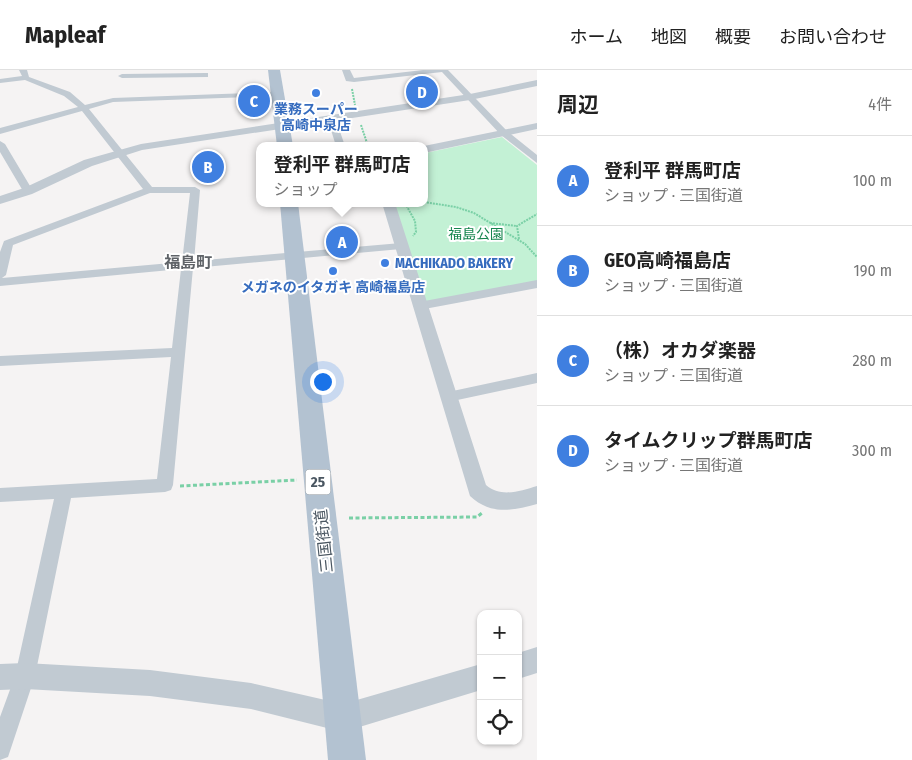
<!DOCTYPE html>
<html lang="ja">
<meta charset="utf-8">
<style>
:root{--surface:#fff;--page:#f6f6f6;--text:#222;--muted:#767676;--line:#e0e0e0;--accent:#1a73e8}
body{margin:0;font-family:"Fira Sans Condensed","Noto Sans JP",sans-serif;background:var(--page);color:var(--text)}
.controls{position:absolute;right:15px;bottom:15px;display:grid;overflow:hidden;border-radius:10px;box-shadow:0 1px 4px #0004}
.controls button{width:45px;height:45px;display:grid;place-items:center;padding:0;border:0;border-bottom:1px solid var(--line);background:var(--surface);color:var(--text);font:25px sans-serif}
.you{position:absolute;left:322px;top:311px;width:18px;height:18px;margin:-12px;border:4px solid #fff;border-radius:50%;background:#1a73e8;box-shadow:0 0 0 8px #1a73e833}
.badge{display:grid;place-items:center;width:32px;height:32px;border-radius:50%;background:var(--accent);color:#fff;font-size:16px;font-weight:700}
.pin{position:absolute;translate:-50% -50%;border:2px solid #fff;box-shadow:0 1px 5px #0006}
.popup{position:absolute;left:256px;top:72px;width:172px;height:65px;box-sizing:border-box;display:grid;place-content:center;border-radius:10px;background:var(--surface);filter:drop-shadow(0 1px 4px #0005);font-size:16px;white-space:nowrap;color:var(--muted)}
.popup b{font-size:19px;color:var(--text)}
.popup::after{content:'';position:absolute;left:50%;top:100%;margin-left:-10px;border:10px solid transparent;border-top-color:var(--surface)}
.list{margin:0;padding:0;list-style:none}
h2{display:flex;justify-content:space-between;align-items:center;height:65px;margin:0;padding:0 20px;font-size:21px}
h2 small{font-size:16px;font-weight:400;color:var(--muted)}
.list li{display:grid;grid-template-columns:32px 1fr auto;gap:15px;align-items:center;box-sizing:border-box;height:90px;padding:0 20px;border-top:1px solid var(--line)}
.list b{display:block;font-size:19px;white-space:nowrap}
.list p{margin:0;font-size:16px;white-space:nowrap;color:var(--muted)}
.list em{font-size:16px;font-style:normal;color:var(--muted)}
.icon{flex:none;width:28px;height:28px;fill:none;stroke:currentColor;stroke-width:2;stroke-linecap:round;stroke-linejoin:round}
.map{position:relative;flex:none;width:537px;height:690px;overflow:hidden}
header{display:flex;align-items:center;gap:30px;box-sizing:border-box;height:70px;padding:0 25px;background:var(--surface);border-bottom:1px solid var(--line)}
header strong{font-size:24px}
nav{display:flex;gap:28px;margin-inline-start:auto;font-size:18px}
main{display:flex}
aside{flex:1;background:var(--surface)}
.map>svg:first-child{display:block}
.green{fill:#c3f1d5}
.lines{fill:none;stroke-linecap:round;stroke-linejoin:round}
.path-far1{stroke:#7ad0a6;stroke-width:2;stroke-dasharray:2 1;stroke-linecap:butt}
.path{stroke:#7ad0a6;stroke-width:3;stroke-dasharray:4 2.5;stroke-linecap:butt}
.minor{fill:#c1cad2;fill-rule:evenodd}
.tertiary{fill:#c1cad2;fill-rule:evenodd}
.primary{fill:#b3c2d1;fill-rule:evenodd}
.shop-dot{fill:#3f7fe0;stroke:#fff;stroke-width:2}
.labels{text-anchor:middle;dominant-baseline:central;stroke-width:4;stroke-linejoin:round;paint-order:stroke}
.far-shop-label{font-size:14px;font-weight:bold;fill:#366cbe;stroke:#fff}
.far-park-label{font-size:14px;fill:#17864f;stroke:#fff}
.shield{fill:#fff;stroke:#808990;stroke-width:1}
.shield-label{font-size:15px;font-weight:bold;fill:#4a5661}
.far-quarter-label{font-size:16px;font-weight:bold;fill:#5f6368;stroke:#fff}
.street-label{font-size:16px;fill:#4a5661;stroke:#fff}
</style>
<header>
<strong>Mapleaf</strong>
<nav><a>ホーム</a><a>地図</a><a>概要</a><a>お問い合わせ</a></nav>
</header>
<main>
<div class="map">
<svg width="537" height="690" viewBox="0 0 537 690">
<rect width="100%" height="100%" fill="#f5f3f3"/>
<polygon class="green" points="502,67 537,95 537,214 419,236 390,133 424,133 425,83"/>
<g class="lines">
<g class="path-far1">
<polyline points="352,19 355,35"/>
<polyline points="361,55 368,76"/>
<polyline points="424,132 456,137 474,143 525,174 537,187"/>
<polyline points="405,133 415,151 416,162 413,166"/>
<polyline points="490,153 517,156"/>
<polyline points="519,169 517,156 537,144"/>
</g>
<g class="path">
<polyline points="180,416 297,410"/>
<polyline points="349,448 477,447 482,443"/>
</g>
<g class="minor">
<path d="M 19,0 L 27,0 L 29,7 L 70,22 L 85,35 L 113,28 L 279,22 L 280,24 L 276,26 L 113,32 L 89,39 L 152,117 L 195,117 L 200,120 L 194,191 L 401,173 L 407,176 L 401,179 L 193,198 L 173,415 L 171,420 L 165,422 L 71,428 L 35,606 L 8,687 L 0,690 L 0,647 L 15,606 L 54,429 L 0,432 L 0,418 L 157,409 L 171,287 L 0,296 L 0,286 L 172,278 L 181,199 L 0,216 L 0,182 L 4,171 L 143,119 L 82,41 L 0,64 L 0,58 L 78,37 L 64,26 L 25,10 L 0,13 L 0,9 L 22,6 ZM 150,123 L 190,123 L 182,192 L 2,208 L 6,205 L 13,175 Z"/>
<polygon points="342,0 350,0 354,8 423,0 448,0 507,61 537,85 537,93 501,65 442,2 354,12 346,11"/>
<polygon points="205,3 208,3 208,7 122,8 118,6 122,4"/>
<polygon points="331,44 335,47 345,76 336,76 327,47"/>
<polygon points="0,71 5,74 33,121 32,123 24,123 23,121 0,82"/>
<polygon points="537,210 537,218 419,240 413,236 419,232"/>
<polygon points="537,303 537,313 448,332 443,331 441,327 443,323 448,322"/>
</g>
<g class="tertiary">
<polygon points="537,10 537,16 470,30 142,80 92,96 32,124 0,134 0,126 24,118 84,90 141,74 470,24"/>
<polygon points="537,53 537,59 424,83 424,76"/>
<path d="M 382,133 L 395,133 L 486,415 C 501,428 520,421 537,416 L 537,434 C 512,441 490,445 470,426 Z"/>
<polygon points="537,577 537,603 518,609 518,583"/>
<polygon points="25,593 150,600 251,613 343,634 481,594 481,620 343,662 251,639 150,626 25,619 0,620 0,594"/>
</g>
<g class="primary">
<polygon points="268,0 280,0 293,76 277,76"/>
<polygon points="280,133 298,133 366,690 328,690"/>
</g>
</g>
<g class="shop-dot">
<circle cx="316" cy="23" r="5"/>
<circle cx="385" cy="193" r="5"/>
<circle cx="333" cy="201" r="5"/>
</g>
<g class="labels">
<g class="far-shop-label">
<text x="316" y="39">業務スーパー<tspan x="316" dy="16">高崎中泉店</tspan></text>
<text x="395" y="193" text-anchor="start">MACHIKADO BAKERY</text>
<text x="333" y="217">メガネのイタガキ 高崎福島店</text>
</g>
<g class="far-park-label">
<text x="476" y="164">福島公園</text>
</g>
<rect class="shield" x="305.5" y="399.5" width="25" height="25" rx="4"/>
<g class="shield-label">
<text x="318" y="412">25</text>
</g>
<g class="far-quarter-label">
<text x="188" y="192">福島町</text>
</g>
<g class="street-label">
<text transform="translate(324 471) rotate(-96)">三国街道</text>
</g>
</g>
</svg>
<div class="controls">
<button>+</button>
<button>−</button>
<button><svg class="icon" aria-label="locate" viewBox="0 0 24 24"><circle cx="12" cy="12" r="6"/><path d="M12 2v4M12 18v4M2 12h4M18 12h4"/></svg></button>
</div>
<div class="you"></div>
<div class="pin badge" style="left:342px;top:172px;background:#3f7fe0">A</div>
<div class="popup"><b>登利平 群馬町店</b>ショップ</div>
<div class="pin badge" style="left:208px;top:97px;background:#3f7fe0">B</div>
<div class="pin badge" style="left:254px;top:31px;background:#3f7fe0">C</div>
<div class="pin badge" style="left:422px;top:22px;background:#3f7fe0">D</div>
</div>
<aside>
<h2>周辺<small>4件</small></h2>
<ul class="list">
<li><span class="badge" style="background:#3f7fe0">A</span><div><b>登利平 群馬町店</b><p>ショップ · 三国街道</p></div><em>100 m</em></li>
<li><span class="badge" style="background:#3f7fe0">B</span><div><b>GEO高崎福島店</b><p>ショップ · 三国街道</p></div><em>190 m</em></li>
<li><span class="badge" style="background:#3f7fe0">C</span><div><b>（株）オカダ楽器</b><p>ショップ · 三国街道</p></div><em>280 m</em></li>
<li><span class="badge" style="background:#3f7fe0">D</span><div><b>タイムクリップ群馬町店</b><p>ショップ · 三国街道</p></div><em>300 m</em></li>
</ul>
</aside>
</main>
